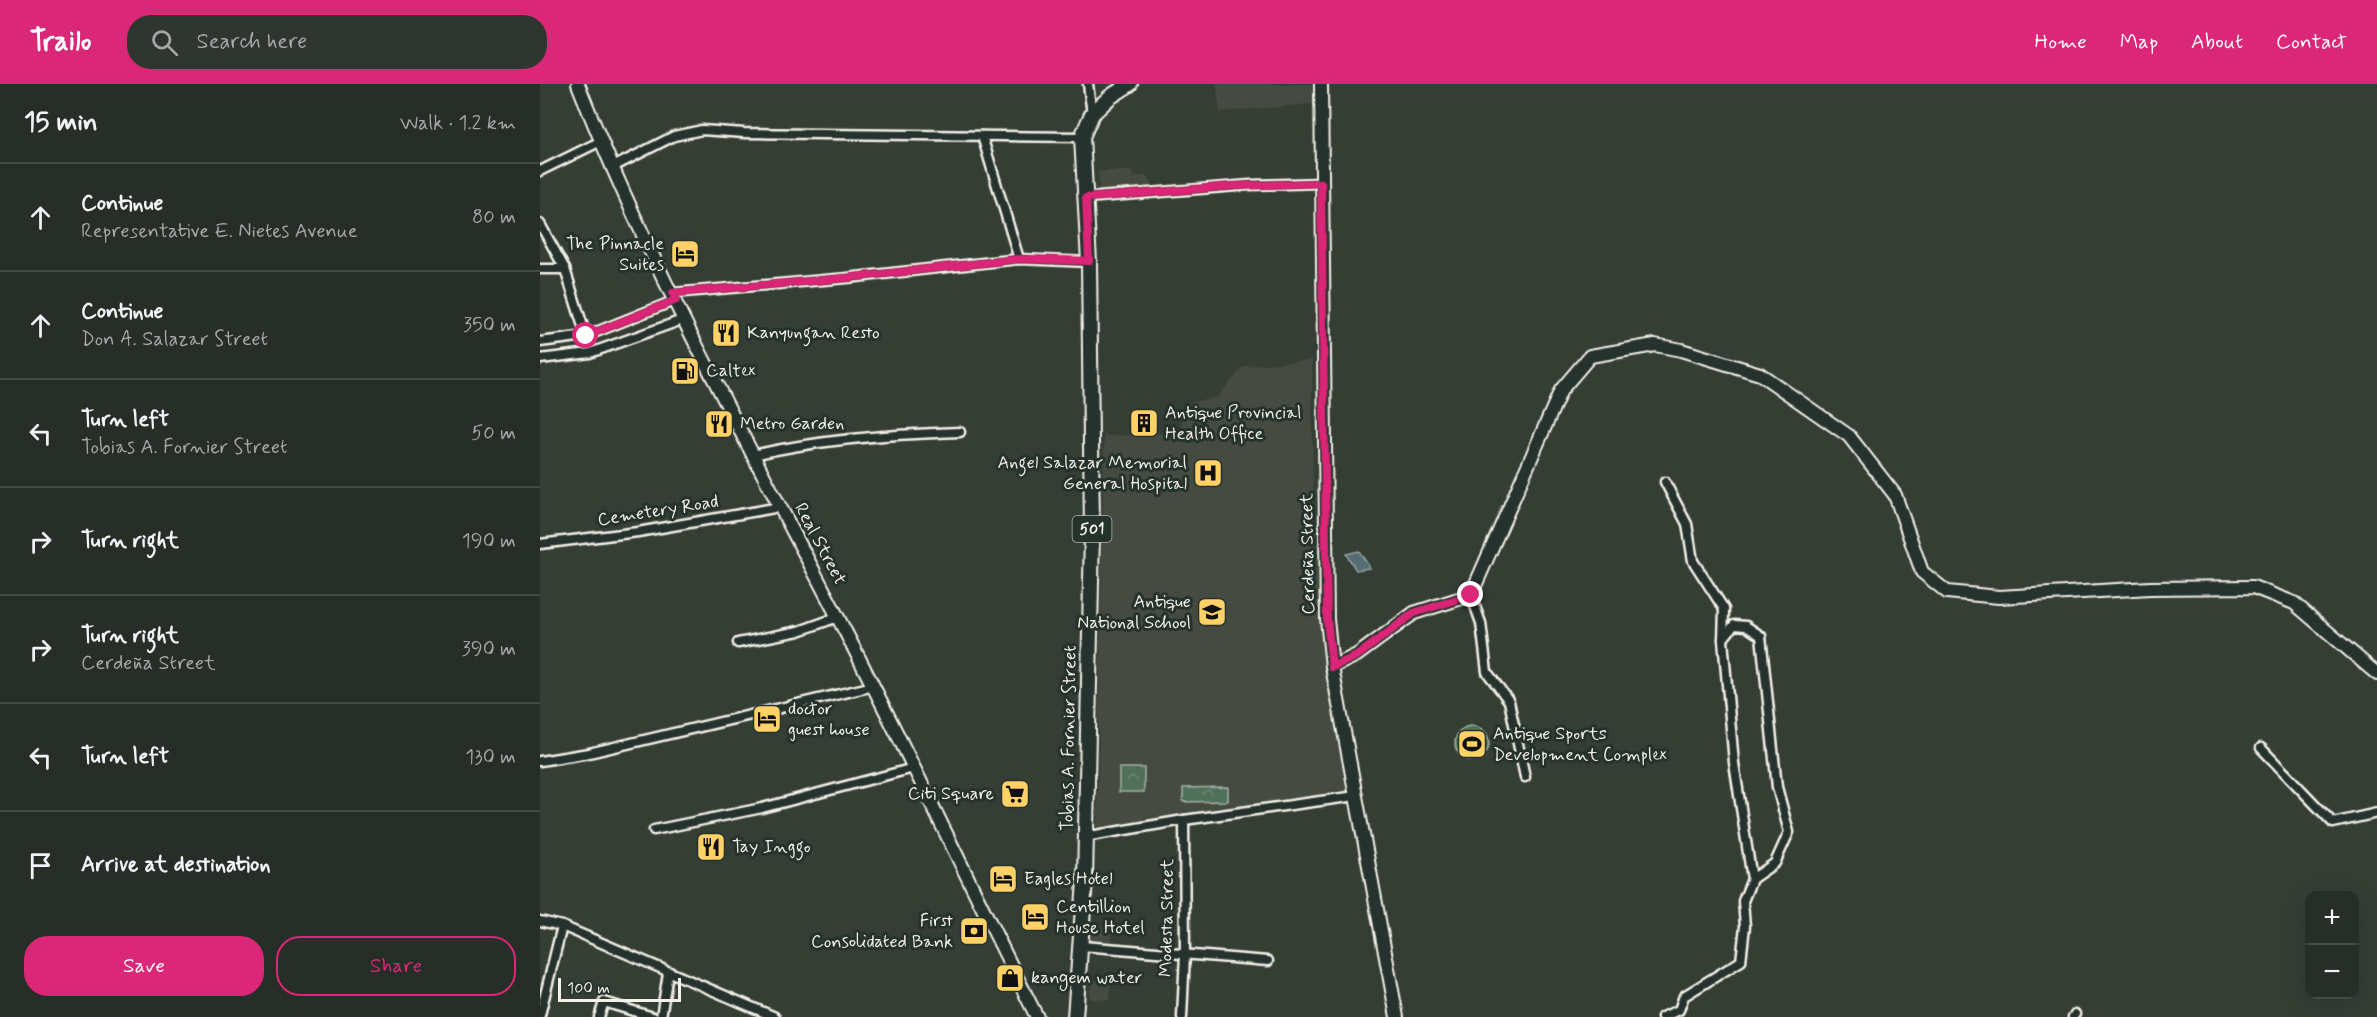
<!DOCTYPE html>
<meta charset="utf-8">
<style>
:root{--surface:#272e28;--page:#2f3630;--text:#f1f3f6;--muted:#a4a8a8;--line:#434a45;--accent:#db2777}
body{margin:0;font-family:Mynerve,sans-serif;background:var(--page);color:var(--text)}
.controls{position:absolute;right:18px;bottom:18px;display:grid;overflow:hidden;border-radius:12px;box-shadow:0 6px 24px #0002}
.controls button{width:54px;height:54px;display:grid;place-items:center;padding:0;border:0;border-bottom:2px solid var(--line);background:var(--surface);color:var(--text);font:30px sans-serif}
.scale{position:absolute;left:18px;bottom:15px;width:123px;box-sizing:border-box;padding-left:6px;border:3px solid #f4f1e8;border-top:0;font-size:16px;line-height:21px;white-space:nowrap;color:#f4f1e8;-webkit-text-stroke:4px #26332d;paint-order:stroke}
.stop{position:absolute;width:18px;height:18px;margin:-14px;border:4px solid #db2777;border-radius:50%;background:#fff}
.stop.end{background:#db2777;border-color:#fff;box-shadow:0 2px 6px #0008}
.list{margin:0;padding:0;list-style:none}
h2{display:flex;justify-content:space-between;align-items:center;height:78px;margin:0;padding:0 24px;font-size:26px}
h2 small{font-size:20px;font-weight:400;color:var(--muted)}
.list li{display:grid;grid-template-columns:39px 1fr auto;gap:18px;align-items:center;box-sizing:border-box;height:108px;padding:0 24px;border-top:2px solid var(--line)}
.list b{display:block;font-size:22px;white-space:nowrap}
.list p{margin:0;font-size:20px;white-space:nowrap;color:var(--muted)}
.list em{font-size:20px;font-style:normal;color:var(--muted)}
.actions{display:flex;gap:12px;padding:18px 24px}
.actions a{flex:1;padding:14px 0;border:2px solid var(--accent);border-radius:24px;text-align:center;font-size:21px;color:var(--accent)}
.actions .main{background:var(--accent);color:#fff}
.icon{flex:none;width:33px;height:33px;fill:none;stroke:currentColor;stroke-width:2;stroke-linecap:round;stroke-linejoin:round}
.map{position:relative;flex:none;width:1837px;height:933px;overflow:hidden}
header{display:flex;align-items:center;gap:36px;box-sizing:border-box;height:84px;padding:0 30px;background:var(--accent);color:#fff}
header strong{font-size:28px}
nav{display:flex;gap:33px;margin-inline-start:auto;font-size:21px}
.search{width:420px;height:54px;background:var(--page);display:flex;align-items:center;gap:15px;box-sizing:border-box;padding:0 21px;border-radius:24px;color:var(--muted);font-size:22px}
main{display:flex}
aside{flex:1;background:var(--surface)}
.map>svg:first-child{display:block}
.built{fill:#454c3f}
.park{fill:url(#park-crowns);stroke:#a2b1a2;stroke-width:1.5}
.pitch{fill:#50715c;stroke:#a2b1a2;stroke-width:1.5}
.water{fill:url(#water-ripples);stroke:#95a1a2;stroke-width:1.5}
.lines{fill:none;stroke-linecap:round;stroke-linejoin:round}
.minor-casing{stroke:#f4f1e8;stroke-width:13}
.secondary-casing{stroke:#f4f1e8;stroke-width:16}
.primary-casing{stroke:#f4f1e8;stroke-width:18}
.minor{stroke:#26332d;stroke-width:8}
.secondary{stroke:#26332d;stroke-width:12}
.primary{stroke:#26332d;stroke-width:14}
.route{stroke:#db2777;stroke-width:8}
.labels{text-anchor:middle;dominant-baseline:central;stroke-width:6;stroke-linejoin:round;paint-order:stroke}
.shield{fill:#26332d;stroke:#b6b8b0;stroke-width:1.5}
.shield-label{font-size:16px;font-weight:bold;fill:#f4f1e8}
.poi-label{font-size:18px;fill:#f4f1e8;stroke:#26332d;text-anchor:start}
.street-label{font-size:18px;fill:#f4f1e8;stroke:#26332d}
</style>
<header>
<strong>Trailo</strong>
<div class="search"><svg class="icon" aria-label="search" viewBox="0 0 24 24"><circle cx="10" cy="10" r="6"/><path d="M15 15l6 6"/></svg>Search here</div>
<nav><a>Home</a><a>Map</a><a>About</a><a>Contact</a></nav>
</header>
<main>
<aside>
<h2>15 min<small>Walk · 1.2 km</small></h2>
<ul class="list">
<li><svg class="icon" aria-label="ahead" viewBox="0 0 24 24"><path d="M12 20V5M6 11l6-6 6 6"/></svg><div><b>Continue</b><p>Representative E. Nietes Avenue</p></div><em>80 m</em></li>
<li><svg class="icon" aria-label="ahead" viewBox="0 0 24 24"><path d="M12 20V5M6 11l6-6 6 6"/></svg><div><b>Continue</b><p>Don A. Salazar Street</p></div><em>350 m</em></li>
<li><svg class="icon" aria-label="left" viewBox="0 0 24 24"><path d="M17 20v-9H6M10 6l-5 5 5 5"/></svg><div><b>Turn left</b><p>Tobias A. Fornier Street</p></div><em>50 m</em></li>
<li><svg class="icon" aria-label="right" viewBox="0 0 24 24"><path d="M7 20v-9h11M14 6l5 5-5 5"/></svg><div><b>Turn right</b></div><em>190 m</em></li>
<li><svg class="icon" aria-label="right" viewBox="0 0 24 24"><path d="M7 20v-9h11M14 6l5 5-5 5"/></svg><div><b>Turn right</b><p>Cerdeña Street</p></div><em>390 m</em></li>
<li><svg class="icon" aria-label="left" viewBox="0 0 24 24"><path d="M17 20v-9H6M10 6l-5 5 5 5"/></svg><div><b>Turn left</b></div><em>130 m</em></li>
<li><svg class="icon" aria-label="arrive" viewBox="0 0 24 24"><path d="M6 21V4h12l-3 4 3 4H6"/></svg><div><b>Arrive at destination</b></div></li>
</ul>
<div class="actions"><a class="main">Save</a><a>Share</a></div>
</aside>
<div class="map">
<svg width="1837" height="933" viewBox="0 0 1837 933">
<defs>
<pattern id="park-crowns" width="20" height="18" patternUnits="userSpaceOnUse" patternTransform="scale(1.5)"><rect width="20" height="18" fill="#50715c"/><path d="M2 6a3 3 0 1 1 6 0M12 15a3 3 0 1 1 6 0" fill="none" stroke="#6a8673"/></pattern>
<pattern id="water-ripples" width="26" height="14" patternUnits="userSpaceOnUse" patternTransform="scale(1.5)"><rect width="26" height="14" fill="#556c74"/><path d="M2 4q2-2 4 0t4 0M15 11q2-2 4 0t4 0" fill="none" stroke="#6e8188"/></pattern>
</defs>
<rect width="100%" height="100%" fill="#343e35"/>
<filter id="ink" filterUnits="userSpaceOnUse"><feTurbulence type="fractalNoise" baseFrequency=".0167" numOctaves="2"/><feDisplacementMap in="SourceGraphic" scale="12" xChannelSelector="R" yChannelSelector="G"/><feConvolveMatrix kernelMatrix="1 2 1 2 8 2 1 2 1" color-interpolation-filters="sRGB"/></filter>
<g filter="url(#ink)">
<g class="built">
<polygon points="676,0 774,0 773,20 680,28"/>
<polygon points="558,87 593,87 595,97 595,87 597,93 605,91 612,99 613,107 560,111"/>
<polygon points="772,276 773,427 792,619 806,706 557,745 564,352 640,349 645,320 677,313 704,282"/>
<polygon points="549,842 573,843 572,857 548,856"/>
<polygon points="550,896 571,896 570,916 550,915"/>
</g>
<g class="park">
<rect x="579" y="684" width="25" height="24"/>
<polygon points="688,703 688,717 643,718 643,704"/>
</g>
<circle class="pitch" cx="932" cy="659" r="17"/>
<polygon class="water" points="819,467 830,484 816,486 806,470"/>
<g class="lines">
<g class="minor-casing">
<g id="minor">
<polyline points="548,0 552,30"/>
<polyline points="442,52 479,175"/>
<polyline points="71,84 134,52 162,46 204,49 542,53"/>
<polyline points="0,87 61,57"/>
<polyline points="546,114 710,101 781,99"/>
<polyline points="0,140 25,185"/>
<polyline points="0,185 25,185 46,252"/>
<polyline points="133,209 307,194 479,175 549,178"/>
<polyline points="0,258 46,252 136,216"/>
<polyline points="0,275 50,269 145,235"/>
<path d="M 213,371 C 281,355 351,350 420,348"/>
<polyline points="0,460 98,448 240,423"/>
<polyline points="931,511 941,539 947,588 969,617 985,693"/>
<polyline points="1183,555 1194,541 1206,542 1221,552 1237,703 1249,748 1235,779 1212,795"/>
<polyline points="198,559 259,547 298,533"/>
<polyline points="1721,664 1793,739 1837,729"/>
<polyline points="0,677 49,669 334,602"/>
<polyline points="114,746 222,724 374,684"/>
<polyline points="544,753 644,736 816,712"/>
<polyline points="0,837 22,842 235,933"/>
<polyline points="542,862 728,877"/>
<polyline points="0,931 22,842"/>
<polyline points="59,933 64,918 113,933"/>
<polyline points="121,933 128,889"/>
<polyline points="642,933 645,870 644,736"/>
<polyline points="1122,933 1139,926 1144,912 1201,877 1205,842 1203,817 1212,795 1194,679 1183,556 1184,525 1153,477 1147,440 1125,398"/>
<polyline points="1533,933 1535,930"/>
</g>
</g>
<g class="secondary-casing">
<g id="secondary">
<path d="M 38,0 C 112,189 213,369 306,549 C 372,676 432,806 497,933"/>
<polyline points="781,0 787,535 792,583 857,933"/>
<polyline points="792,583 817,571 874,529 931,511 1021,306 1050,272 1115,261 1141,266 1220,290 1309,352 1355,411 1382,488 1407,508 1459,513 1610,504 1713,503 1754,519 1837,590"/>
</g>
</g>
<g class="primary-casing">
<polyline id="primary" points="535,933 545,797 552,447 549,178 542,53 552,30 570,13 590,0"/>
</g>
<use href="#minor" class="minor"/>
<use href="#secondary" class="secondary"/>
<use href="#primary" class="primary"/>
</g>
</g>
<g class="lines" filter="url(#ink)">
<polyline class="route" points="46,252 136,216 133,209 306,194 479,175 549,177 546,114 694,102 781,99 787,535 792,583 817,572 874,529 931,511"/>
</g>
<defs>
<g id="hotel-square" transform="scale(1.5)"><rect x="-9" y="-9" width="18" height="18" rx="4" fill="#ffd166" stroke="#26332d"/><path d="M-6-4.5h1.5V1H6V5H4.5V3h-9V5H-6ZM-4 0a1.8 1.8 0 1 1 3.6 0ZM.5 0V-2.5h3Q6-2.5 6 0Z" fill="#111"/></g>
<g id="restaurant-square" transform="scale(1.5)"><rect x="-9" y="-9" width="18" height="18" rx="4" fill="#ffd166" stroke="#26332d"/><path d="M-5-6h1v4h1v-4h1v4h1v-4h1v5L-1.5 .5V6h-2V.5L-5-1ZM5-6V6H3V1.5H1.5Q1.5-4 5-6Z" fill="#111"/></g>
<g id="fuel-square" transform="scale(1.5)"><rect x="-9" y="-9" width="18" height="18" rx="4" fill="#ffd166" stroke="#26332d"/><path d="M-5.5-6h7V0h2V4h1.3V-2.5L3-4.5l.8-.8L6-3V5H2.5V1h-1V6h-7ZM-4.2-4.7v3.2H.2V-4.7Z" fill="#111"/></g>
<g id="building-square" transform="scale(1.5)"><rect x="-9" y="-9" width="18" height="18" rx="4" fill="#ffd166" stroke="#26332d"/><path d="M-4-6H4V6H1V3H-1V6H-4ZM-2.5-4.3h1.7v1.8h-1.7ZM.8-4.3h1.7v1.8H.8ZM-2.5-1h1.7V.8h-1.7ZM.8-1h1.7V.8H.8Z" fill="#111"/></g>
<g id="hospital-square" transform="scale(1.5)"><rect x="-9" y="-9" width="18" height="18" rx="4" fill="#ffd166" stroke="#26332d"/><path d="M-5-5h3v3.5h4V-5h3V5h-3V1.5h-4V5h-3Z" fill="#111"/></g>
<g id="school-square" transform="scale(1.5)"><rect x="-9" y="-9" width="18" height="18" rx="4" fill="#ffd166" stroke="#26332d"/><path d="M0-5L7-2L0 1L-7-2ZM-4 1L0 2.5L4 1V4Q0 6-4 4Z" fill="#111"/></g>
<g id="stadium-square" transform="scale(1.5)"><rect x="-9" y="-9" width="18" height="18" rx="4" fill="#ffd166" stroke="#26332d"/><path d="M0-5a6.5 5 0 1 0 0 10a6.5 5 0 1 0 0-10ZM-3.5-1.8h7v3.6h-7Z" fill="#111"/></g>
<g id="supermarket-square" transform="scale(1.5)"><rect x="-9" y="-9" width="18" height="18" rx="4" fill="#ffd166" stroke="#26332d"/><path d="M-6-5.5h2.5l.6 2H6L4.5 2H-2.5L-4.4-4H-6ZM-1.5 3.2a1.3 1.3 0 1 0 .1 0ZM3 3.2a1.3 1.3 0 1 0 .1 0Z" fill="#111"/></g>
<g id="bank-square" transform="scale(1.5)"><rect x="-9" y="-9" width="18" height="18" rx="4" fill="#ffd166" stroke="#26332d"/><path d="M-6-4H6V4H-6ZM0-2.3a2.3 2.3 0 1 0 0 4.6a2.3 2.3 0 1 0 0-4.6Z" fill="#111"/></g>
<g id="shop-square" transform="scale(1.5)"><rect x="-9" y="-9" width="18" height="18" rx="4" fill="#ffd166" stroke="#26332d"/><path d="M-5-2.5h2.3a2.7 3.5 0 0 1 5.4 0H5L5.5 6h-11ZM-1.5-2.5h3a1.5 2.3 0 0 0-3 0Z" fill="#111"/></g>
</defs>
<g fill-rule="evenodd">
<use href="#hotel-square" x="145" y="170"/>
<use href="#restaurant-square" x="186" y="249"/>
<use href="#fuel-square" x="145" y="287"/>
<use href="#building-square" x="604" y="339"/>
<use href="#restaurant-square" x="179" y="340"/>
<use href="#hospital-square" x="668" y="389"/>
<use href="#school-square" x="672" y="528"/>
<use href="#hotel-square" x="227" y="635"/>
<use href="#stadium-square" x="932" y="660"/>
<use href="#supermarket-square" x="475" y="710"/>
<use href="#restaurant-square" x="171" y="763"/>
<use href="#hotel-square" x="463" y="795"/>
<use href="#hotel-square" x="495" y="833"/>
<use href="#bank-square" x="434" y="847"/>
<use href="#shop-square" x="470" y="894"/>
</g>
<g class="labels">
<rect class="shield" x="532.5" y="432" width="39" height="26" rx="4.5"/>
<g class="shield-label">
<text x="552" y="445">501</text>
</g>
<g class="poi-label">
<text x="124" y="160" text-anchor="end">The Pinnacle<tspan x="124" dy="21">Suites</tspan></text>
<text x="207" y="249">Kanyungan Resto</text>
<text x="166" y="287">Caltex</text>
<text x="625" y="329">Antique Provincial<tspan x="625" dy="21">Health Office</tspan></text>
<text x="200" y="340">Metro Garden</text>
<text x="647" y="379" text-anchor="end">Angel Salazar Memorial<tspan x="647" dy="21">General Hospital</tspan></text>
<text x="651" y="518" text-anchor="end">Antique<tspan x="651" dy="21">National School</tspan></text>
<text x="248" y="625">doctor<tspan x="248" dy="21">guest house</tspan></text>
<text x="953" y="650">Antique Sports<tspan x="953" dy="21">Development Complex</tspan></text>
<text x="454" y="710" text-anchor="end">Citi Square</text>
<text x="192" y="763">Tay Inggo</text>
<text x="484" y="795">Eagles Hotel</text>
<text x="516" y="823">Centillion<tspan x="516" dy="21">House Hotel</tspan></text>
<text x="413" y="837" text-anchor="end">First<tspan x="413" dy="21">Consolidated Bank</tspan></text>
<text x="491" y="894">kangem water</text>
</g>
<g class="street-label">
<text transform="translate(118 427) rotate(-9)">Cemetery Road</text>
<text transform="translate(280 460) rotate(62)">Real Street</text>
<text transform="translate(768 470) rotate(-91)">Cerdeña Street</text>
<text transform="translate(529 654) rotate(-89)">Tobias A. Fornier Street</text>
<text transform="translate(627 834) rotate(-89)">Modesta Street</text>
</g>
</g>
</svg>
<div class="controls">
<button>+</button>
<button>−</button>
</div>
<div class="scale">100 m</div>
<div class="stop" style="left:46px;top:252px"></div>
<div class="stop end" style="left:931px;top:511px"></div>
</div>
</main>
